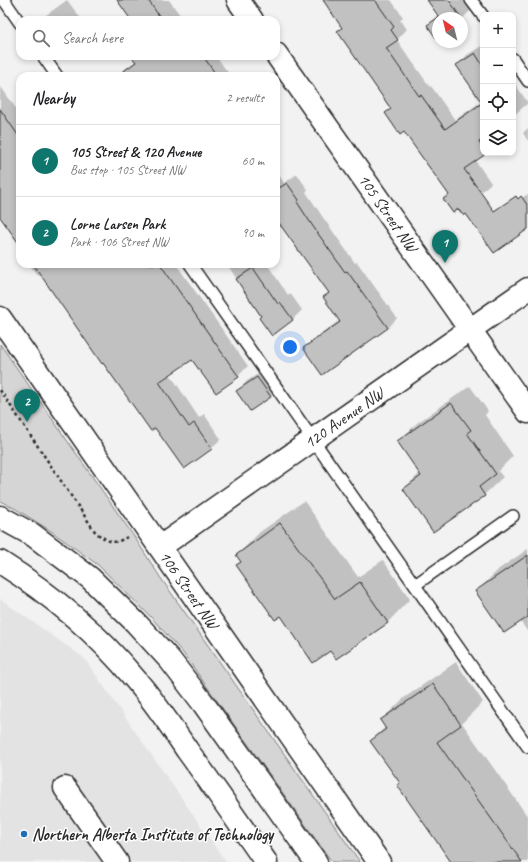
<!DOCTYPE html>
<meta charset="utf-8">
<style>
:root{--surface:#fff;--page:#f2f2f2;--text:#202124;--muted:#757577;--line:#e0e0e0;--accent:#0f766e}
body{margin:0;font-family:Caveat,sans-serif;background:var(--page);color:var(--text)}
.controls{position:absolute;right:12px;top:12px;display:grid;overflow:hidden;border-radius:8px;box-shadow:0 2px 6px #0003}
.controls button{width:36px;height:36px;display:grid;place-items:center;padding:0;border:0;border-bottom:1px solid var(--line);background:var(--surface);color:var(--text);font:20px sans-serif}
.compass{position:absolute;left:432px;top:12px;width:36px;height:36px;border-radius:50%;background:var(--surface);box-shadow:0 2px 6px #0003;rotate:325deg}
.you{position:absolute;left:290px;top:347px;width:14px;height:14px;margin:-10px;border:3px solid #fff;border-radius:50%;background:#1a73e8;box-shadow:0 0 0 6px #1a73e833}
.badge{display:grid;place-items:center;width:26px;height:26px;border-radius:50%;background:var(--accent);color:#fff;font-size:13px;font-weight:700}
.pin{position:absolute;translate:-50% -33px;filter:drop-shadow(0 1px 2px #0008)}
.pin::after{content:'';position:absolute;top:21px;width:14px;height:12px;background:inherit;clip-path:polygon(0 0,100% 0,50% 100%)}
.list{margin:0;padding:0;list-style:none}
h2{display:flex;justify-content:space-between;align-items:center;height:52px;margin:0;padding:0 16px;font-size:17px}
h2 small{font-size:13px;font-weight:400;color:var(--muted)}
.list li{display:grid;grid-template-columns:26px 1fr auto;gap:12px;align-items:center;box-sizing:border-box;height:72px;padding:0 16px;border-top:1px solid var(--line)}
.list b{display:block;font-size:15px;white-space:nowrap}
.list p{margin:0;font-size:13px;white-space:nowrap;color:var(--muted)}
.list em{font-size:13px;font-style:normal;color:var(--muted)}
.icon{flex:none;width:22px;height:22px;fill:none;stroke:currentColor;stroke-width:2;stroke-linecap:round;stroke-linejoin:round}
.map{position:relative;flex:none;width:528px;height:862px;overflow:hidden}
.search{position:absolute;background:var(--surface);box-shadow:0 2px 6px #0003;left:16px;top:16px;width:264px;height:44px;display:flex;align-items:center;gap:10px;box-sizing:border-box;padding:0 14px;border-radius:12px;color:var(--muted);font-size:15px}
.panel{position:absolute;background:var(--surface);box-shadow:0 2px 6px #0003;left:16px;top:72px;width:264px;height:196px;border-radius:12px}
.map>svg:first-child{display:block}
.built{fill:#e3e3e3}
.green{fill:#d5d5d5;stroke:#808080}
.shadow{fill:#0003}
.building{fill:#c1c1c1;stroke:#2b2b2b}
.lines{fill:none;stroke-linecap:round;stroke-linejoin:round}
.service-casing{stroke:#2b2b2b;stroke-width:14}
.minor-casing{stroke:#2b2b2b;stroke-width:25}
.tertiary-casing{stroke:#2b2b2b;stroke-width:25}
.secondary-casing{stroke:#2b2b2b;stroke-width:25}
.path{stroke:#2b2b2b;stroke-width:2.5;stroke-dasharray:3 3;stroke-linecap:butt}
.service{stroke:#fff;stroke-width:11}
.minor{stroke:#fff;stroke-width:22}
.tertiary{stroke:#fff;stroke-width:22}
.secondary{stroke:#fff;stroke-width:22}
.poi-dot{fill:#1f6fb2;stroke:#fff;stroke-width:1.5}
.labels{text-anchor:middle;dominant-baseline:central;stroke-width:3;stroke-linejoin:round;paint-order:stroke}
.street-label{font-size:17px;fill:#2b2b2b;stroke:#fff}
.poi-label{font-size:17px;font-weight:bold;fill:#2b2b2b;stroke:#fff;text-anchor:start}
</style>
<div class="map">
<svg width="528" height="862" viewBox="0 0 528 862">
<rect width="100%" height="100%" fill="#f2f2f2"/>
<filter id="ink" filterUnits="userSpaceOnUse"><feTurbulence type="fractalNoise" baseFrequency=".025" numOctaves="2"/><feDisplacementMap in="SourceGraphic" scale="8" xChannelSelector="R" yChannelSelector="G"/><feConvolveMatrix kernelMatrix="1 2 1 2 8 2 1 2 1" color-interpolation-filters="sRGB"/></filter>
<g filter="url(#ink)">
<polygon class="built" points="0,599 84,658 226,862 0,862"/>
<polygon class="green" points="0,344 135,538 160,577 360,862 332,862 183,653 150,616 98,565 51,531 16,509 0,501"/>
<g class="shadow">
<polygon points="67,0 82,20 41,20 45,16"/>
<polygon points="118,0 169,0 183,19 185,17 187,20 132,20"/>
<polygon points="324,0 391,0 403,17 400,20 407,29 397,40 430,87 431,86 455,120 482,101 458,65 467,55 483,45 483,153 486,153 475,160 491,183 481,192 453,211 444,199 449,194 338,31 342,27"/>
<polygon points="429,0 465,0 472,9 462,19 462,18 438,18 438,36 428,25 439,15"/>
<polygon points="134,56 216,56 229,74 229,76 115,76 136,61"/>
<polygon points="513,81 528,103 513,116"/>
<polygon points="1,87 20,114 20,244 0,215 0,88"/>
<polygon points="528,128 528,141 523,133"/>
<polygon points="276,170 284,183 297,174 308,190 306,192 322,216 355,263 357,262 397,318 388,328 304,348 314,339 340,320 324,298 330,292 282,226 279,228 276,224"/>
<polygon points="528,194 528,227 488,220"/>
<polygon points="29,264 176,264 248,366 238,376 192,358 170,374 199,418 204,414 221,439 211,448 155,427 40,273 37,275"/>
<polygon points="227,264 267,264 288,295 290,293 302,310 293,319 272,334"/>
<polygon points="267,368 280,387 270,397 238,391 247,381"/>
<polygon points="470,386 488,411 485,415 513,456 498,471 503,477 484,495 434,531 404,489 420,473 399,441 417,423"/>
<polygon points="304,501 358,577 383,560 410,599 388,622 336,657 331,649 281,614 238,565 242,561 237,555 260,532"/>
<polygon points="528,549 528,632 520,621 476,592 499,569"/>
<polygon points="456,662 483,702 462,723 528,817 528,862 451,862 401,783 371,741 385,727 381,720 404,698"/>
</g>
<g class="building">
<polygon points="117,0 148,0 162,20 131,20"/>
<polygon points="323,0 375,0 394,27 391,30 398,40 386,48 419,96 421,95 445,129 482,103 456,65 475,53 483,66 483,139 479,142 483,149 483,153 486,154 464,169 494,211 516,196 518,199 521,196 528,206 528,229 494,253 466,214 464,216 458,209 453,213 443,199 449,195 404,132 400,135 385,113 391,109 337,31 342,28"/>
<polygon points="427,0 449,0 461,18 438,18 438,37 436,38 427,25 439,17"/>
<polygon points="131,56 203,56 217,76 117,76 136,62"/>
<polygon points="0,109 20,138 20,245 0,217"/>
<polygon points="287,183 299,200 297,202 312,225 345,272 347,271 388,328 322,375 303,348 340,322 323,297 329,293 276,219 276,190"/>
<polygon points="33,264 160,264 239,377 216,393 192,360 159,382 189,427 194,423 212,449 184,469 155,428 151,431 103,363 102,364"/>
<polygon points="253,268 278,304 280,302 293,320 272,336 259,318 261,316 236,279"/>
<polygon points="257,377 271,397 250,411 236,391"/>
<polygon points="451,403 471,430 467,433 496,474 479,487 485,496 433,532 403,489 421,476 397,441"/>
<polygon points="280,523 335,599 360,582 388,623 336,659 330,651 313,663 281,616 275,620 236,565 241,562 236,555"/>
<polygon points="528,555 528,617 504,633 475,591"/>
<polygon points="433,684 461,725 437,742 522,862 451,862 397,785 400,783 370,741 386,729 380,720"/>
</g>
<g class="lines">
<g class="service-casing">
<g id="service">
<polyline points="4,0 20,23"/>
<polyline points="471,0 483,16"/>
<polyline points="43,56 57,76"/>
<polyline points="513,59 528,81"/>
<polyline points="190,264 528,747"/>
<polyline points="415,585 513,516"/>
</g>
</g>
<g class="minor-casing">
<g id="minor">
<polyline points="0,318 379,862"/>
<polyline points="160,547 528,289"/>
<polyline points="65,788 117,862"/>
</g>
</g>
<g class="tertiary-casing">
<g id="tertiary">
<polyline points="238,0 252,20"/>
<polyline points="276,54 528,412"/>
</g>
</g>
<g class="secondary-casing">
<g id="secondary">
<polyline points="0,517 33,535 90,578 136,623 170,660 203,703 316,862"/>
<path d="M 0,562 C 51,594 97,633 135,679 C 154,701 171,726 187,750 C 214,787 240,825 266,862"/>
</g>
</g>
<path class="path" d="M 0,390 L 96,533 C 108,541 113,546 127,537"/>
<use href="#service" class="service"/>
<use href="#minor" class="minor"/>
<use href="#tertiary" class="tertiary"/>
<use href="#secondary" class="secondary"/>
</g>
</g>
<circle class="poi-dot" cx="24" cy="834" r="4"/>
<g class="labels">
<g class="street-label">
<text transform="translate(388 213) rotate(55)">105 Street NW</text>
<text transform="translate(344 418) rotate(-35)">120 Avenue NW</text>
<text transform="translate(189 590) rotate(55)">106 Street NW</text>
</g>
<g class="poi-label">
<text x="32" y="834">Northern Alberta Institute of Technology</text>
</g>
</g>
</svg>
<div class="controls">
<button>+</button>
<button>−</button>
<button><svg class="icon" aria-label="locate" viewBox="0 0 24 24"><circle cx="12" cy="12" r="6"/><path d="M12 2v4M12 18v4M2 12h4M18 12h4"/></svg></button>
<button><svg class="icon" aria-label="layers" viewBox="0 0 24 24"><path d="M12 4l9 5-9 5-9-5zM3 14l9 5 9-5"/></svg></button>
</div>
<svg class="compass" viewBox="-18 -18 36 36"><path d="M0-13l5 13h-10z" fill="#e53935"/><path d="M0 13l5-13h-10z" fill="#757577"/></svg>
<div class="you"></div>
<div class="pin badge" style="left:445px;top:263px">1</div>
<div class="pin badge" style="left:27px;top:422px">2</div>
<div class="search"><svg class="icon" aria-label="search" viewBox="0 0 24 24"><circle cx="10" cy="10" r="6"/><path d="M15 15l6 6"/></svg>Search here</div>
<section class="panel">
<h2>Nearby<small>2 results</small></h2>
<ul class="list">
<li><span class="badge">1</span><div><b>105 Street &amp; 120 Avenue</b><p>Bus stop · 105 Street NW</p></div><em>60 m</em></li>
<li><span class="badge">2</span><div><b>Lorne Larsen Park</b><p>Park · 106 Street NW</p></div><em>90 m</em></li>
</ul>
</section>
</div>
